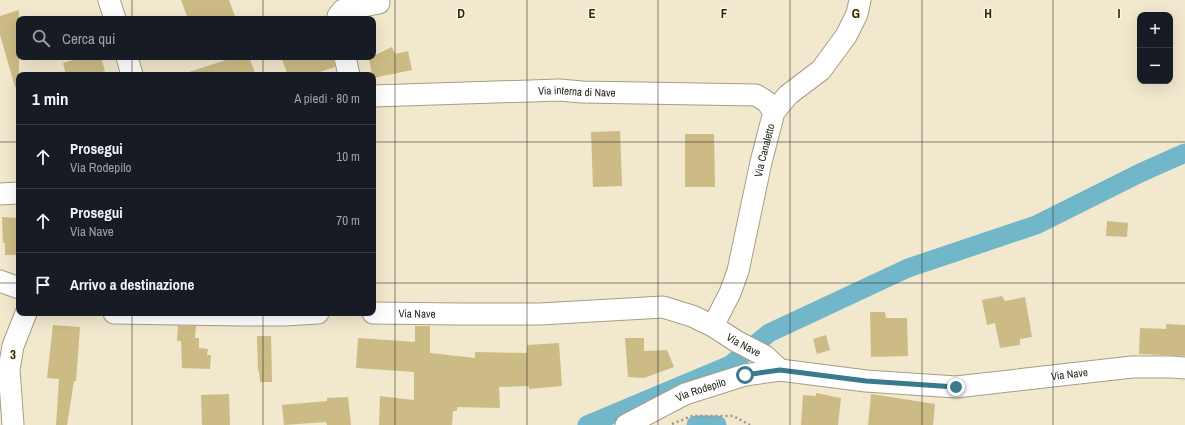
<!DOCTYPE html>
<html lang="it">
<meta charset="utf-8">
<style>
:root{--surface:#171b24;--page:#242831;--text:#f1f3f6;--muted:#9ea1a6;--line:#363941}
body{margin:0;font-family:"Archivo Narrow",sans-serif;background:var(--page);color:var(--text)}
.controls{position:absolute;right:12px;top:12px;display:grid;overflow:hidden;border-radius:8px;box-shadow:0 4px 16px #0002}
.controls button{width:36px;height:36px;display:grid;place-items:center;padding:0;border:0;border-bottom:1px solid var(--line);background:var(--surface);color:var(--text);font:20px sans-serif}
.stop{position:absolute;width:12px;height:12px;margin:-9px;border:3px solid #397b8d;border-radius:50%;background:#fff}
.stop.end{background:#397b8d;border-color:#fff;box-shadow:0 1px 4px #0008}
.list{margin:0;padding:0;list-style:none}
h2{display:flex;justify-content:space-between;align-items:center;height:52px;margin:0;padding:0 16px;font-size:17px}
h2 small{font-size:13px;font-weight:400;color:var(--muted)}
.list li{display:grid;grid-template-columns:26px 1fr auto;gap:12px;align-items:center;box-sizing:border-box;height:64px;padding:0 16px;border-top:1px solid var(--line)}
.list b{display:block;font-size:15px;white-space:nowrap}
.list p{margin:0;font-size:13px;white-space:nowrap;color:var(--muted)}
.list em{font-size:13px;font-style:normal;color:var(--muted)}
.icon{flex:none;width:22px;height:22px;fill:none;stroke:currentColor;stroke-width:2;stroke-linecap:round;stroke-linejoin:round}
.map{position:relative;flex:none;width:1185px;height:425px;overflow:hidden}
.search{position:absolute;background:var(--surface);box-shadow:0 4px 16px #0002;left:16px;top:16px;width:360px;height:44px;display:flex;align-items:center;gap:10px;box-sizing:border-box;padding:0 14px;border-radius:8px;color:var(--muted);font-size:15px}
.panel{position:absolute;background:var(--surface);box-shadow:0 4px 16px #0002;left:16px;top:72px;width:360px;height:244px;border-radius:8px}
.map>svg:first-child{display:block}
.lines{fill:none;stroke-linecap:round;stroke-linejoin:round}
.canal{stroke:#72b6c9;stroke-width:19}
.building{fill:#ccbb85}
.minor-casing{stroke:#a69e84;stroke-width:23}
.path{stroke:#9d9682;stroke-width:2.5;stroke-dasharray:2 3;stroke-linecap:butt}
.minor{stroke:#fff;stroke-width:21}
.route{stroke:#397b8d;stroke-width:5}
.grid{fill:none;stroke:#2a261c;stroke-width:1;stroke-opacity:0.55}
.labels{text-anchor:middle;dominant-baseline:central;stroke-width:3;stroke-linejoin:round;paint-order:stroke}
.street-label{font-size:11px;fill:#2a261c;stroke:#fff6da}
.grid-label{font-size:13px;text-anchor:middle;font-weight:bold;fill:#2a261c;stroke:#fff6da;stroke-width:3;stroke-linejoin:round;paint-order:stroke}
</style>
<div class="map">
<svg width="1185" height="425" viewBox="0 0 1185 425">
<rect width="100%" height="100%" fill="#f1e8cd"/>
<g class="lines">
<g class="canal">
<polyline points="587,425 730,365 769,333 908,268 1036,225 1140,173 1185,153"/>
<polyline points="696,425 717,425"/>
</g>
</g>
<g class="building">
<polygon points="181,0 229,0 236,19 188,19"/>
<polygon points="19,10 19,86 15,87 0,35 0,16"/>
<polygon points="392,47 395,54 408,51 412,70 373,78 369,60 373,59 373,56"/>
<polygon points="84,57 101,57 105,71 91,75 66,75 63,63"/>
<polygon points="235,57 249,57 256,75 190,75 189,72"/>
<polygon points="281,57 333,57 335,67 310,75 288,75"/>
<polygon points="620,131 622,186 593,187 591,132"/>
<polygon points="685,134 714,134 715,187 685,187"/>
<polygon points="2,217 19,218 19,255 5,255 5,243 3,243"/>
<polygon points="1107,221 1128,223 1127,237 1106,236"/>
<polygon points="1002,296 1005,301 1025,297 1032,337 1020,339 1020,345 1000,348 995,323 987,325 982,300"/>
<polygon points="870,312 885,312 886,318 907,318 908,356 871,357"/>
<polygon points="1166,324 1185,325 1185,356 1139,354 1140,328 1166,329"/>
<polygon points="53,325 80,327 76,381 74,381 67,425 56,425 59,379 47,378"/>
<polygon points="178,326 196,326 195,338 199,338 199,348 208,349 207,355 211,355 210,369 182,368 181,341 177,341"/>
<polygon points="415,326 430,326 430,353 475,358 475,352 527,353 527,345 559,343 562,386 529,389 529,386 499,387 500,408 457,407 457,411 453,411 452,425 379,425 380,396 414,400 414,372 356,368 358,338 415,342"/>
<polygon points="826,335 830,350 817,354 813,339"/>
<polygon points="257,336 271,336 272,382 260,382 259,371 258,371"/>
<polygon points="625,338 644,338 644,351 667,350 674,367 644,378 628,377"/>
<polygon points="816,393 841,398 838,425 801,425 803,395 816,396"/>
<polygon points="229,394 230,425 202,425 201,395"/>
<polygon points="871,394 935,404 933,425 868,425"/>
<polygon points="348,397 351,425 327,425 326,422 284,425 282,405 327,401 327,398"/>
</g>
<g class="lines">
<g class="minor-casing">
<g id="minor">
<polyline points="109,0 115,19"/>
<polyline points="338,19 338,16 343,10 379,3"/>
<polyline points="127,57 132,75"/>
<polyline points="345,57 349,75"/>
<path id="s1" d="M 373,96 L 559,90 L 582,92 L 756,95 L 767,102 L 774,112"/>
<polyline points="0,194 19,193"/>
<polyline points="0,281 19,288"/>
<polyline points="114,313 244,315 284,315 318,313"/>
<path id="s2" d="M 373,313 L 461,314 L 540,314 L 663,307 L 692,316 L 713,326 L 736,341 L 765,356 L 780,370"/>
<path id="s3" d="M 713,326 L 730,293 L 738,271 L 761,162 L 774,112 L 788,95 L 821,70 L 846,36 L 857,14 L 860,0"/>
<polyline points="13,425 9,369 13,346 26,313"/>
<path id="s4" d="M 626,425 L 685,394 L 745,375 L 780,370 L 866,381 L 956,387 L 1132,367 L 1172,367 L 1185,368"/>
</g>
</g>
<polyline class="path" points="672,424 692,416 733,416 750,425"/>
<use href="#minor" class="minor"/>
</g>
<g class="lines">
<polyline class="route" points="745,375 780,370 866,381 956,387"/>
</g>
<path class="grid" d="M 132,0 L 132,19M 263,0 L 263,19M 395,0 L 395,425M 527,0 L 527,425M 658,0 L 658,425M 790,0 L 790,425M 922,0 L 922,425M 1053,0 L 1053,425M 132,57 L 132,75M 263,57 L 263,75M 0,142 L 19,142M 373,142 L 1185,142M 0,283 L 19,283M 373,283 L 1185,283M 132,313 L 132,425M 263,313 L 263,425"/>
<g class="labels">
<g class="street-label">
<text stroke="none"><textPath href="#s1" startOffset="204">Via interna di Nave</textPath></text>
<text stroke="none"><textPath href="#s3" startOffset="184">Via Canaletto</textPath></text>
<text stroke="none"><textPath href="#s2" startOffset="44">Via Nave</textPath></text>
<text stroke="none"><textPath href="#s2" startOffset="380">Via Nave</textPath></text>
<text stroke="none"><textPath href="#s4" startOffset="456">Via Nave</textPath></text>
<text stroke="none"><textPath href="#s4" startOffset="83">Via Rodepilo</textPath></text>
</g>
</g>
<g class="grid-label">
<text x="461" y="18">D</text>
<text x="592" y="18">E</text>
<text x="724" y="18">F</text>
<text x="856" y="18">G</text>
<text x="988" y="18">H</text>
<text x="1119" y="18">I</text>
<text x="13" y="359">3</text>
</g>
</svg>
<div class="controls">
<button>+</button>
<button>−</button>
</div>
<div class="stop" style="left:745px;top:375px"></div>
<div class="stop end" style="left:956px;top:387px"></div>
<div class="search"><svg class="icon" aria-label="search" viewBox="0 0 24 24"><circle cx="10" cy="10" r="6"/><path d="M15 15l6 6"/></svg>Cerca qui</div>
<section class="panel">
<h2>1 min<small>A piedi · 80 m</small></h2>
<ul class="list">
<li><svg class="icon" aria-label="ahead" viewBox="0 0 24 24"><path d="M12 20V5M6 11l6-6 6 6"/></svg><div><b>Prosegui</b><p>Via Rodepilo</p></div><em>10 m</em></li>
<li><svg class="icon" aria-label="ahead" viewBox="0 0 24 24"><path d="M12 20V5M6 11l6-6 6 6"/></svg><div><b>Prosegui</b><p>Via Nave</p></div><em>70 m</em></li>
<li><svg class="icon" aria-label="arrive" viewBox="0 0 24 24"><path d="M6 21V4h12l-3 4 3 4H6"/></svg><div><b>Arrivo a destinazione</b></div></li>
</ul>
</section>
</div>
